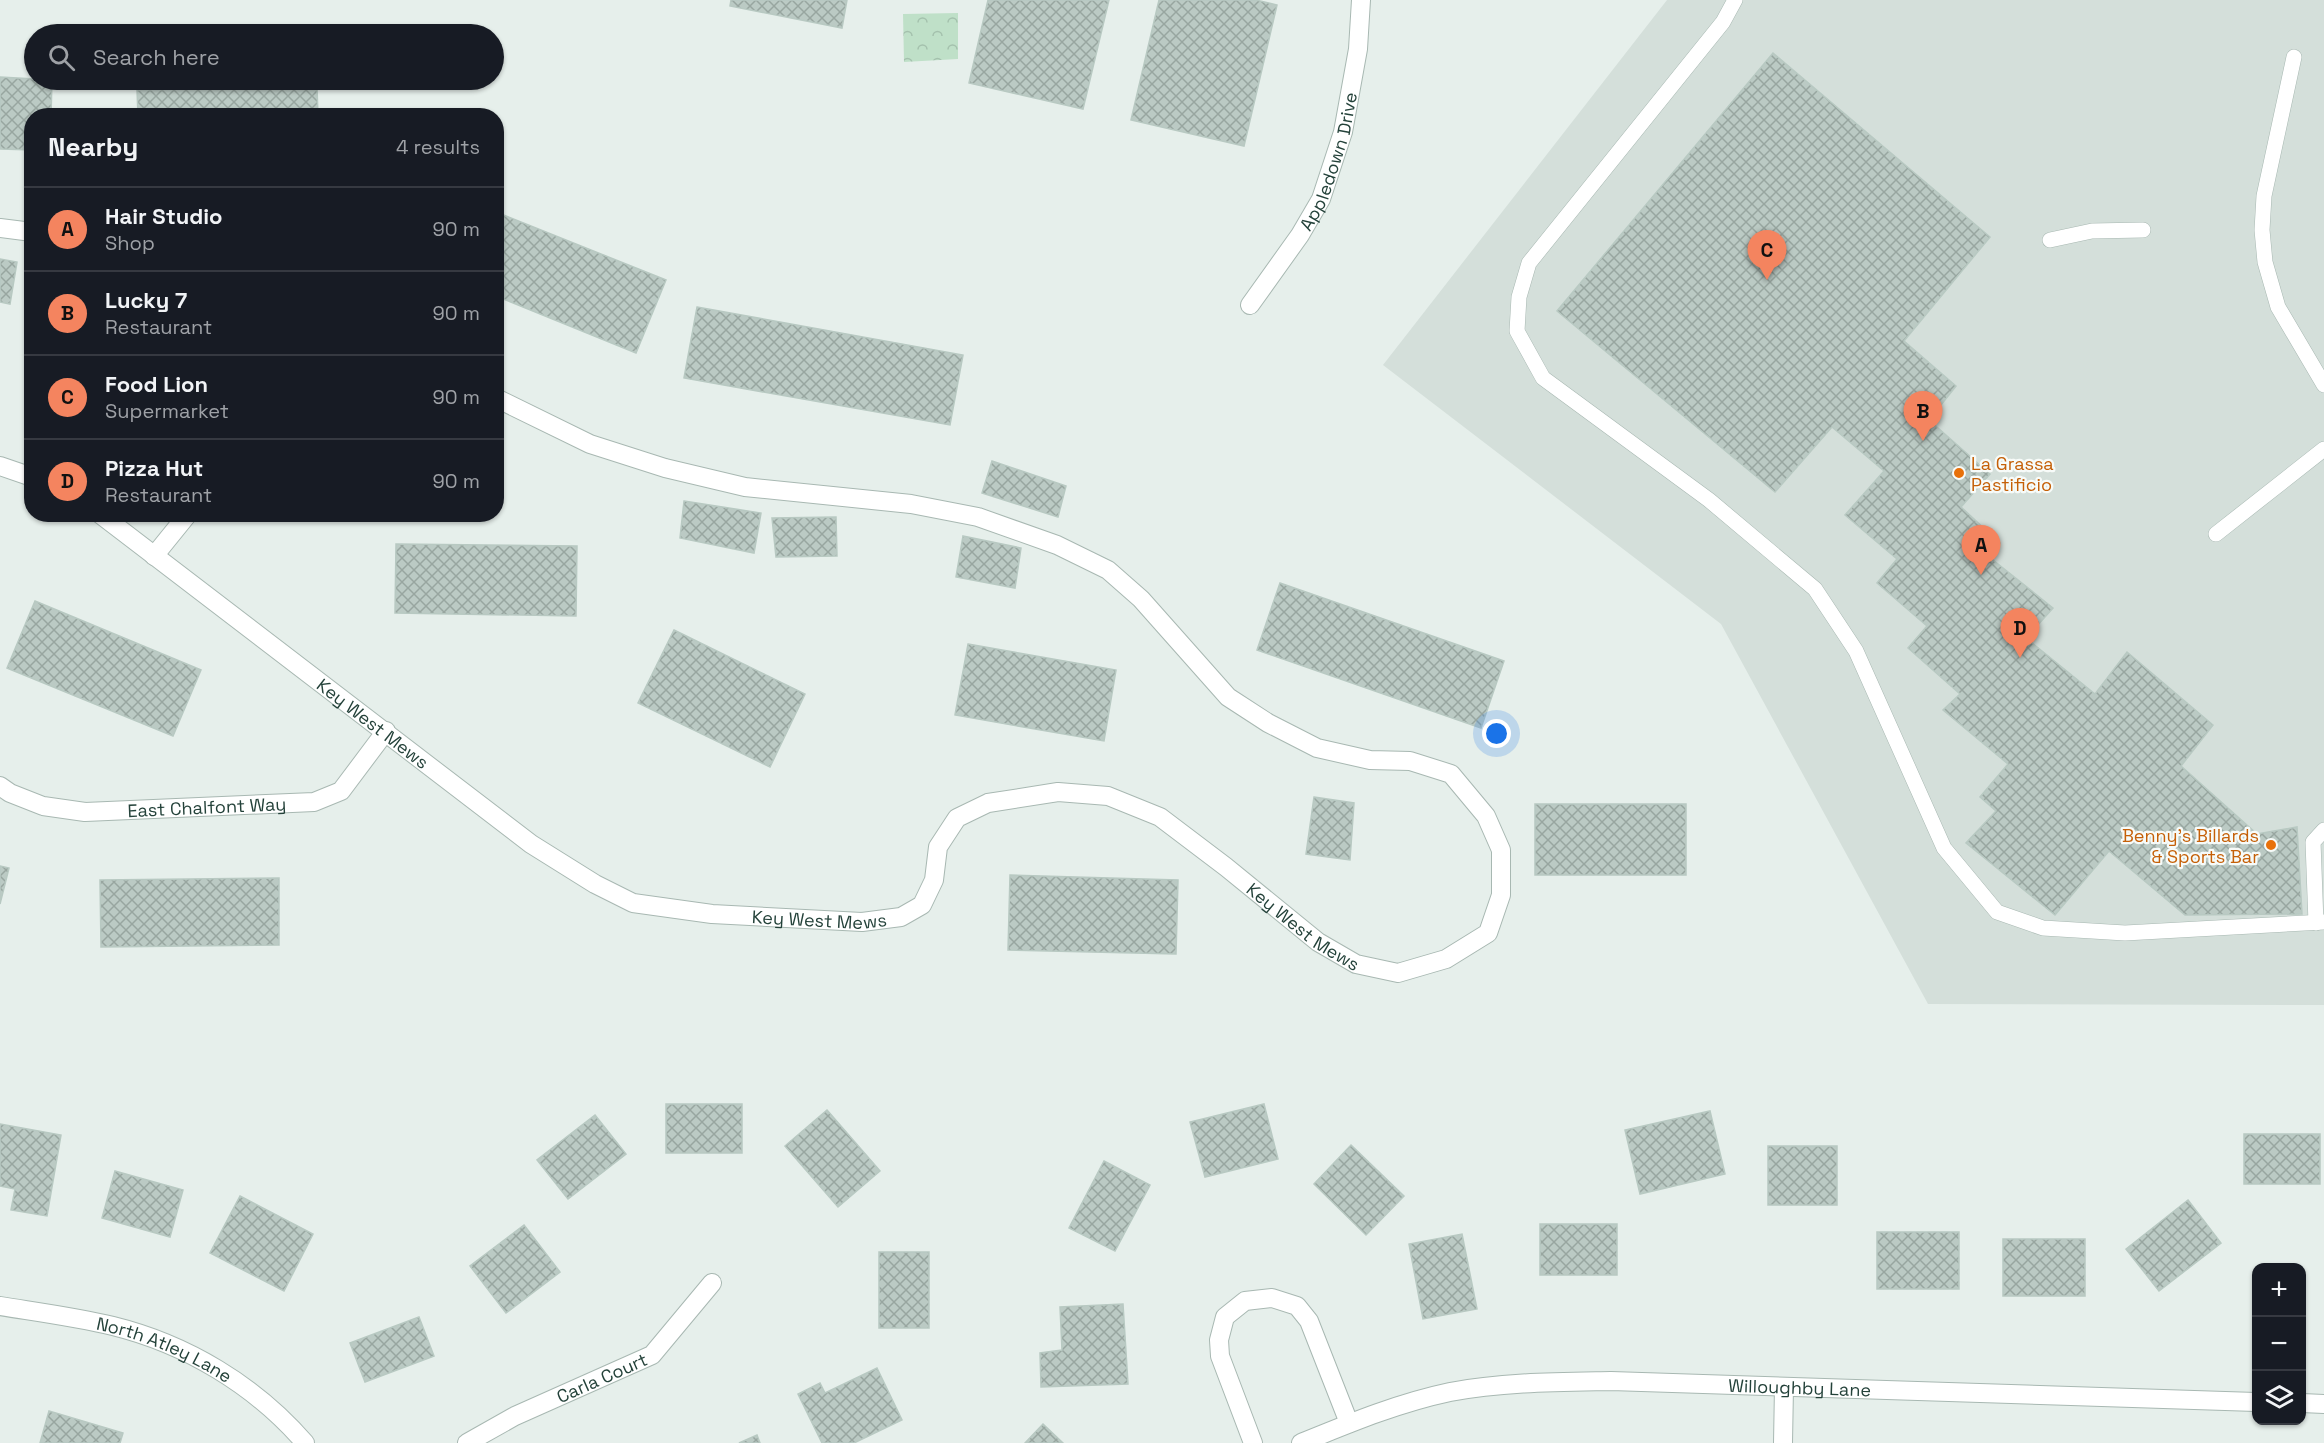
<!DOCTYPE html>
<meta charset="utf-8">
<style>
:root{--surface:#171b24;--page:#242831;--text:#f1f3f6;--muted:#9ea1a6;--line:#363941;--accent:#f4845f}
body{margin:0;font-family:"Space Grotesk",sans-serif;background:var(--page);color:var(--text)}
.controls{position:absolute;right:18px;bottom:18px;display:grid;overflow:hidden;border-radius:12px;box-shadow:0 2px 4px #0004}
.controls button{width:54px;height:54px;display:grid;place-items:center;padding:0;border:0;border-bottom:2px solid var(--line);background:var(--surface);color:var(--text);font:30px sans-serif}
.you{position:absolute;left:1497px;top:734px;width:21px;height:21px;margin:-15px;border:4px solid #fff;border-radius:50%;background:#1a73e8;box-shadow:0 0 0 9px #1a73e833}
.badge{display:grid;place-items:center;width:39px;height:39px;border-radius:50%;background:var(--accent);color:#111;font-size:20px;font-weight:700}
.pin{position:absolute;translate:-50% -50px;filter:drop-shadow(0 2px 3px #0008)}
.pin::after{content:'';position:absolute;top:32px;width:21px;height:18px;background:inherit;clip-path:polygon(0 0,100% 0,50% 100%)}
.list{margin:0;padding:0;list-style:none}
h2{display:flex;justify-content:space-between;align-items:center;height:78px;margin:0;padding:0 24px;font-size:26px}
h2 small{font-size:20px;font-weight:400;color:var(--muted)}
.list li{display:grid;grid-template-columns:39px 1fr auto;gap:18px;align-items:center;box-sizing:border-box;height:84px;padding:0 24px;border-top:2px solid var(--line)}
.list b{display:block;font-size:22px;white-space:nowrap}
.list p{margin:0;font-size:20px;white-space:nowrap;color:var(--muted)}
.list em{font-size:20px;font-style:normal;color:var(--muted)}
.icon{flex:none;width:33px;height:33px;fill:none;stroke:currentColor;stroke-width:2;stroke-linecap:round;stroke-linejoin:round}
.map{position:relative;flex:none;width:2324px;height:1443px;overflow:hidden}
.search{position:absolute;background:var(--surface);box-shadow:0 2px 4px #0004;left:24px;top:24px;width:480px;height:66px;display:flex;align-items:center;gap:15px;box-sizing:border-box;padding:0 21px;border-radius:33px;color:var(--muted);font-size:22px}
.panel{position:absolute;background:var(--surface);box-shadow:0 2px 4px #0004;left:24px;top:108px;width:480px;height:414px;border-radius:24px}
.map>svg:first-child{display:block}
.built{fill:#d4dfda}
.park{fill:url(#park-crowns)}
.building{fill:url(#building-cross-hatch);stroke:#b8c9c2;stroke-width:1.5}
.lines{fill:none;stroke-linecap:round;stroke-linejoin:round}
.lane-casing{stroke:#a8b8b2;stroke-width:16}
.street-casing{stroke:#a8b8b2;stroke-width:20}
.lane{stroke:#fff;stroke-width:15}
.street{stroke:#fff;stroke-width:18}
.food-dot{fill:#e8710a;stroke:#f7fbf9;stroke-width:2}
.labels{text-anchor:middle;dominant-baseline:central;stroke-width:4.5;stroke-linejoin:round;paint-order:stroke}
.street-label{font-size:18px;fill:#24423a;stroke:#f7fbf9}
.food-label{font-size:18px;fill:#c56008;stroke:#f7fbf9;text-anchor:start}
</style>
<div class="map">
<svg width="2324" height="1443" viewBox="0 0 2324 1443">
<defs>
<pattern id="park-crowns" width="20" height="18" patternUnits="userSpaceOnUse" patternTransform="scale(1.5)"><rect width="20" height="18" fill="#bfe0c8"/><path d="M2 6a3 3 0 1 1 6 0M12 15a3 3 0 1 1 6 0" fill="none" stroke="#a4c1ad"/></pattern>
<pattern id="building-cross-hatch" width="8" height="8" patternUnits="userSpaceOnUse" patternTransform="scale(1.5)"><rect width="8" height="8" fill="#bbcac4"/><path d="M0 0l8 8M0 8l8-8" fill="none" stroke="#98a6a0"/></pattern>
</defs>
<rect width="100%" height="100%" fill="#e6efeb"/>
<polygon class="built" points="1667,0 2324,0 2324,1005 1928,1004 1721,624 1383,365"/>
<polygon class="park" points="958,13 958,59 904,62 903,14"/>
<g class="building">
<polygon points="731,0 847,0 842,28 730,6"/>
<polygon points="988,0 1109,0 1083,109 969,83"/>
<polygon points="1159,0 1256,0 1277,5 1244,146 1131,120"/>
<polygon points="1773,53 1990,237 1904,341 1956,386 1929,420 1990,474 1961,507 2000,543 1988,556 2053,608 2026,638 2095,694 2127,652 2213,725 2181,766 2257,834 2297,827 2302,914 2185,915 2109,851 2055,915 1966,843 1996,811 1980,797 2008,764 1943,710 1960,694 1908,648 1927,626 1877,583 1897,559 1845,515 1884,471 1832,427 1775,492 1557,311"/>
<polygon points="0,77 52,80 51,116 32,116 32,150 0,149"/>
<polygon points="317,87 318,116 138,116 137,90"/>
<polygon points="496,212 666,280 636,353 496,296"/>
<polygon points="0,259 17,262 10,304 0,302"/>
<polygon points="697,307 963,355 950,425 684,378"/>
<polygon points="992,461 1066,486 1058,517 982,493"/>
<polygon points="684,501 761,513 754,553 680,538"/>
<polygon points="836,517 837,556 776,557 772,518"/>
<polygon points="963,536 1021,548 1015,588 956,577"/>
<polygon points="396,544 577,546 576,616 395,613"/>
<polygon points="1280,583 1504,661 1481,728 1257,650"/>
<polygon points="35,601 201,670 173,736 7,668"/>
<polygon points="674,630 805,694 770,767 638,703"/>
<polygon points="968,644 1116,670 1104,741 955,715"/>
<polygon points="1314,797 1354,803 1350,860 1306,854"/>
<rect x="1535" y="804" width="151" height="71"/>
<polygon points="0,866 9,868 0,904"/>
<polygon points="1010,875 1178,880 1176,954 1008,950"/>
<polygon points="279,878 279,945 101,947 100,880"/>
<rect x="666" y="1104" width="76" height="49"/>
<polygon points="1264,1104 1278,1159 1205,1177 1190,1122"/>
<polygon points="827,1110 880,1171 838,1207 785,1146"/>
<polygon points="1710,1111 1725,1174 1640,1194 1625,1130"/>
<polygon points="595,1115 626,1154 568,1199 537,1160"/>
<polygon points="0,1124 61,1135 47,1216 11,1210 15,1189 0,1186"/>
<rect x="2244" y="1134" width="76" height="50"/>
<polygon points="1351,1145 1404,1196 1366,1235 1314,1184"/>
<rect x="1768" y="1146" width="69" height="59"/>
<polygon points="1104,1161 1150,1185 1115,1251 1069,1228"/>
<polygon points="115,1171 183,1190 170,1237 102,1218"/>
<polygon points="240,1196 313,1234 284,1291 210,1253"/>
<polygon points="2188,1200 2221,1243 2159,1291 2126,1249"/>
<rect x="1540" y="1224" width="77" height="51"/>
<polygon points="524,1225 560,1272 506,1313 470,1266"/>
<rect x="1877" y="1232" width="82" height="57"/>
<polygon points="1462,1234 1477,1309 1423,1319 1409,1244"/>
<rect x="2003" y="1239" width="82" height="57"/>
<rect x="879" y="1252" width="50" height="76"/>
<polygon points="1123,1304 1128,1384 1041,1387 1040,1353 1062,1350 1060,1307"/>
<polygon points="419,1317 434,1356 365,1382 350,1343"/>
<polygon points="877,1368 902,1420 854,1443 822,1443 798,1394 820,1383 825,1393"/>
<polygon points="49,1411 123,1433 120,1443 40,1443"/>
<polygon points="1043,1424 1063,1443 1025,1443"/>
<polygon points="757,1435 760,1443 739,1443"/>
</g>
<g class="lines">
<g class="lane-casing">
<g id="lane">
<polyline points="1735,0 1723,22 1529,263 1519,297 1517,331 1543,378 1709,500 1815,589 1856,651 1944,848 1997,912 2043,928 2125,933 2324,922"/>
<polyline points="2294,57 2264,196 2262,230 2265,262 2278,307 2324,385"/>
<polyline points="2050,240 2092,231 2143,230"/>
<polyline points="2216,534 2324,449"/>
<polyline points="2316,923 2313,842 2324,830"/>
</g>
</g>
<g class="street-casing">
<g id="street">
<polyline points="0,228 32,232"/>
<path id="s1" d="M 1250,305 L 1300,235 L 1321,199 L 1343,132 L 1358,49 L 1361,0"/>
<polyline points="0,466 32,477"/>
<path id="s2" d="M 100,514 L 531,844 L 595,884 L 633,903 L 712,914 L 862,922 L 901,917 L 922,905 L 934,880 L 938,847 L 957,818 L 988,803 L 1058,792 L 1108,796 L 1160,817 L 1226,867 L 1318,942 L 1356,964 L 1398,973 L 1446,959 L 1488,933 L 1501,895 L 1501,850 L 1486,816 L 1451,774 L 1410,761 L 1370,760 L 1317,748 L 1268,723 L 1228,697 L 1141,599 L 1108,570 L 1057,545 L 978,517 L 911,504 L 745,487 L 665,468 L 590,444 L 496,398"/>
<polyline points="154,556 188,514"/>
<path id="s3" d="M 0,786 L 10,793 L 43,806 L 85,812 L 314,802 L 341,791 L 386,731"/>
<path id="s4" d="M 0,1306 C 37,1312 76,1317 113,1326 C 186,1344 255,1385 305,1443"/>
<polyline points="2302,1403 2324,1404"/>
<path id="s5" d="M 467,1443 L 515,1416 L 652,1355 L 712,1283"/>
<polyline points="1253,1443 1220,1356 1219,1340 1225,1317 1245,1301 1272,1298 1297,1306 1309,1321 1349,1423"/>
<path id="s6" d="M 1301,1443 C 1350,1423 1398,1403 1450,1392 C 1503,1382 1558,1382 1611,1381 L 2256,1402"/>
<polyline points="1783,1443 1784,1387"/>
</g>
</g>
<use href="#lane" class="lane"/>
<use href="#street" class="street"/>
</g>
<g class="food-dot">
<circle cx="1959" cy="473" r="6"/>
<circle cx="2271" cy="845" r="6"/>
</g>
<g class="labels">
<g class="street-label">
<text stroke="none"><textPath href="#s1" startOffset="166">Appledown Drive</textPath></text>
<text stroke="none"><textPath href="#s2" startOffset="344">Key West Mews</textPath></text>
<text stroke="none"><textPath href="#s3" startOffset="212">East Chalfont Way</textPath></text>
<text stroke="none"><textPath href="#s2" startOffset="848">Key West Mews</textPath></text>
<text stroke="none"><textPath href="#s2" startOffset="1442">Key West Mews</textPath></text>
<text stroke="none"><textPath href="#s4" startOffset="171">North Atley Lane</textPath></text>
<text stroke="none"><textPath href="#s5" startOffset="150">Carla Court</textPath></text>
<text stroke="none"><textPath href="#s6" startOffset="508">Willoughby Lane</textPath></text>
</g>
<g class="food-label">
<text x="1971" y="463">La Grassa<tspan x="1971" dy="21">Pastificio</tspan></text>
<text x="2259" y="835" text-anchor="end">Benny's Billards<tspan x="2259" dy="21">&amp; Sports Bar</tspan></text>
</g>
</g>
</svg>
<div class="controls">
<button>+</button>
<button>−</button>
<button><svg class="icon" aria-label="layers" viewBox="0 0 24 24"><path d="M12 4l9 5-9 5-9-5zM3 14l9 5 9-5"/></svg></button>
</div>
<div class="you"></div>
<div class="pin badge" style="left:1981px;top:575px">A</div>
<div class="pin badge" style="left:1923px;top:441px">B</div>
<div class="pin badge" style="left:1767px;top:280px">C</div>
<div class="pin badge" style="left:2020px;top:658px">D</div>
<div class="search"><svg class="icon" aria-label="search" viewBox="0 0 24 24"><circle cx="10" cy="10" r="6"/><path d="M15 15l6 6"/></svg>Search here</div>
<section class="panel">
<h2>Nearby<small>4 results</small></h2>
<ul class="list">
<li><span class="badge">A</span><div><b>Hair Studio</b><p>Shop</p></div><em>90 m</em></li>
<li><span class="badge">B</span><div><b>Lucky 7</b><p>Restaurant</p></div><em>90 m</em></li>
<li><span class="badge">C</span><div><b>Food Lion</b><p>Supermarket</p></div><em>90 m</em></li>
<li><span class="badge">D</span><div><b>Pizza Hut</b><p>Restaurant</p></div><em>90 m</em></li>
</ul>
</section>
</div>
